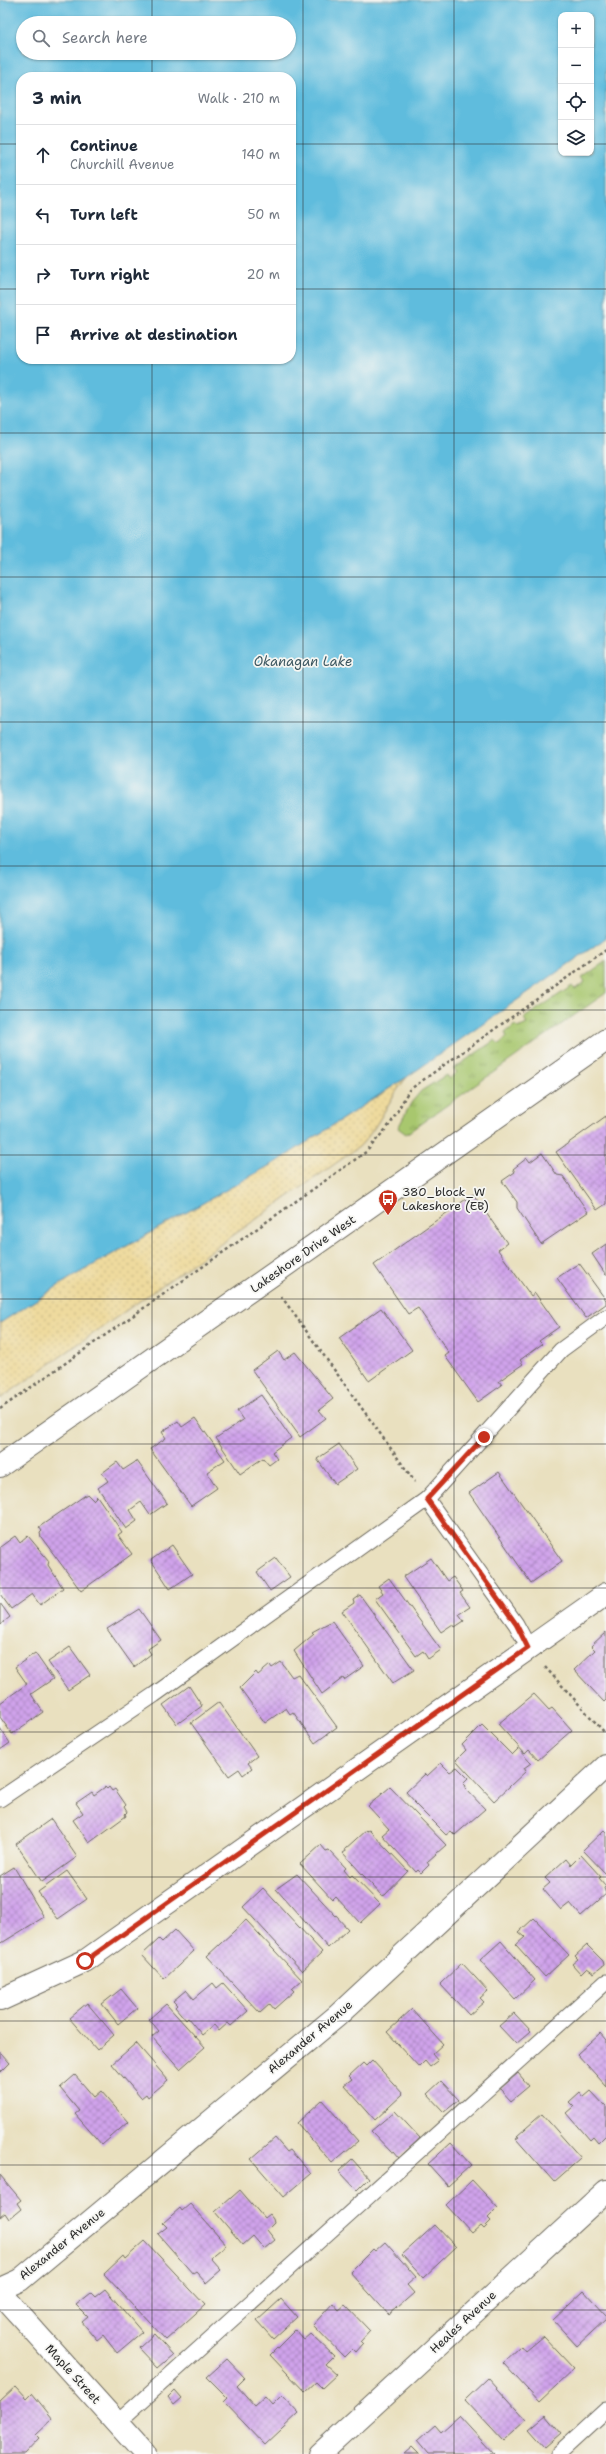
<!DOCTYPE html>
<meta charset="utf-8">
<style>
:root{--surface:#fff;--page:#f6f6f7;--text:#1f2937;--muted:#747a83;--line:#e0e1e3}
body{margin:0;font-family:"Shantell Sans",sans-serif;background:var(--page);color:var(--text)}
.controls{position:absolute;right:12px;top:12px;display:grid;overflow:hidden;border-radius:8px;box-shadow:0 1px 3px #0004}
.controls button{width:36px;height:36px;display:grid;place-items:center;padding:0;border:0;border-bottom:1px solid var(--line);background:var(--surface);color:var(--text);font:20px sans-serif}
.stop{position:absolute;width:12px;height:12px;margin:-9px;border:3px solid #c8321e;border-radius:50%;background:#fff}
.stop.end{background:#c8321e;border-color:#fff;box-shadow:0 1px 4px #0008}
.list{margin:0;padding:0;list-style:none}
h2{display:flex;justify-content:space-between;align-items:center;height:52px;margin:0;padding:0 16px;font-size:17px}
h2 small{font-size:13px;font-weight:400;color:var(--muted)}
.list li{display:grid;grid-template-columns:26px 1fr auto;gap:12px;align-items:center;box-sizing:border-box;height:60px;padding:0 16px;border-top:1px solid var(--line)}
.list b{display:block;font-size:15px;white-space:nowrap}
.list p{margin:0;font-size:13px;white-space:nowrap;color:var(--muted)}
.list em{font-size:13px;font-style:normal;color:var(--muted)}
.icon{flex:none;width:22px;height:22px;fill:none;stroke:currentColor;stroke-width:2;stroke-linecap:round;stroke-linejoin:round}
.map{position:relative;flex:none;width:606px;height:2454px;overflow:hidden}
.search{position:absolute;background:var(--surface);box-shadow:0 1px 3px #0004;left:16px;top:16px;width:280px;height:44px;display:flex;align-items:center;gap:10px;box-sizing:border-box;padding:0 14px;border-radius:22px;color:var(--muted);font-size:15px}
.panel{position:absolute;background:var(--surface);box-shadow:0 1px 3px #0004;left:16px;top:72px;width:280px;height:292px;border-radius:16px}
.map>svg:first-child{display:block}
.grass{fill:url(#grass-tufts);stroke:#6a794c}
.sand{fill:url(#sand-dots);stroke:#8c8264}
.water{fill:#5fbcdd;stroke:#457484;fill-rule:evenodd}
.building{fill:url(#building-cross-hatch)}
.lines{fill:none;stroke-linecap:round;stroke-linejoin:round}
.service-casing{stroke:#6e6a5f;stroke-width:17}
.minor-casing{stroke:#6e6a5f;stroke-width:24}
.tertiary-casing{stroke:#6e6a5f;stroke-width:24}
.path{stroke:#6e6a5f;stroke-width:2.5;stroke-dasharray:3 3;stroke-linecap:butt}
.service{stroke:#fff;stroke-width:15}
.minor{stroke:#fff;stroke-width:22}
.tertiary{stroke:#fff;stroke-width:22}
.route{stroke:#c8321e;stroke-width:5}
.grid{fill:none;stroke:#2b2b2b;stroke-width:1;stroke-opacity:0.55}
.labels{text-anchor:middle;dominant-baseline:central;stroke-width:3.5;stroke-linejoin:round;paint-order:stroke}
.poi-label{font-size:12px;fill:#2b2b2b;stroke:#f6f6f2;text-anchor:start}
.street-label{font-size:12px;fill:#2b2b2b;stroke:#f6f6f2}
.water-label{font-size:13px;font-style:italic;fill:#3b5660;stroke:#f6f6f2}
</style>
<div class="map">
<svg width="606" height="2454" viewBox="0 0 606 2454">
<defs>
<pattern id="grass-tufts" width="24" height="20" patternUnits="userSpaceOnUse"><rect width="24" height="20" fill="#a8c76e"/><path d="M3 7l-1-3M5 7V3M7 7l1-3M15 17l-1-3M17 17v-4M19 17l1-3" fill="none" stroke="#89a25b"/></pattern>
<pattern id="sand-dots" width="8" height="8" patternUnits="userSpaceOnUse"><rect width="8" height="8" fill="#eeda9e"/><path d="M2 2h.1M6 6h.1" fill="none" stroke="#cb8" stroke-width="1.8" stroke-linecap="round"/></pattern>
<pattern id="building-cross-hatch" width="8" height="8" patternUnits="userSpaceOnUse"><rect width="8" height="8" fill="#d0a3eb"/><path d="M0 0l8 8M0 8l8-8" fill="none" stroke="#a985bf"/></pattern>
</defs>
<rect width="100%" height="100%" fill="#f6f6f2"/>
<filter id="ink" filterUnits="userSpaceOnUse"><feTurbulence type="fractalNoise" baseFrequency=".025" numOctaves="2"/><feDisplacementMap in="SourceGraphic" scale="8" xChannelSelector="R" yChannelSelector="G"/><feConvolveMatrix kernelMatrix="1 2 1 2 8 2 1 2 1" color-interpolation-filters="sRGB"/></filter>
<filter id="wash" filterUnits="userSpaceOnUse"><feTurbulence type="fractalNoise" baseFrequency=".012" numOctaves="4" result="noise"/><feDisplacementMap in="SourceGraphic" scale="16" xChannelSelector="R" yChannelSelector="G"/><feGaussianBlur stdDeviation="0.9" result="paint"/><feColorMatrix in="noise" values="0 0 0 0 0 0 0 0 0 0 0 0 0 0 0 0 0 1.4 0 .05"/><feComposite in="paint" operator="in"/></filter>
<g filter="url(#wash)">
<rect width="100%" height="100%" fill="#e9e0bf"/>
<polygon class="grass" points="606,961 606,993 406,1134 398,1128 411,1103 421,1091 446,1075 449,1079 457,1072 453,1069 495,1040 499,1044 507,1037 505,1033 515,1025 518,1028 527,1024 524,1018 572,986 575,989 585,982 582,978"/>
<path class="sand" d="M 407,1077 C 388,1099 380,1126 359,1147 L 0,1399 L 0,1323 L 72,1277 L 281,1159 Z"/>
<path class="water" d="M 0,0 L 606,0 L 606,938 L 407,1077 L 281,1159 L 72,1277 L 0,1323 ZM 561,15 L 591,15 L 591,153 L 561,153 ZM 23,23 L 289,23 L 289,53 L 23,53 ZM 21,77 L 291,77 L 291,359 L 21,359 Z"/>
<g id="blocks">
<g class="building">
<polygon points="606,1116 606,1204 597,1210 556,1152"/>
<polygon points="542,1153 557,1175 563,1176 588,1212 541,1244 517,1208 517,1202 502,1181 515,1172 513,1169 527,1158 530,1162"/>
<polygon points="473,1194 507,1243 498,1250 531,1296 535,1293 559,1327 539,1341 542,1344 520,1360 523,1364 499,1381 502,1385 478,1402 445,1356 449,1353 418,1308 408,1314 374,1265"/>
<polygon points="606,1244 606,1275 592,1254"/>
<polygon points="579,1263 606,1300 606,1304 586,1318 557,1278"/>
<polygon points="381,1308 412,1350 369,1381 339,1338"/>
<polygon points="278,1351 284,1360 295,1352 333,1399 319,1410 326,1418 300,1437 252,1370"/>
<polygon points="261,1395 291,1438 272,1452 277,1459 269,1465 263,1458 240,1474 216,1438 243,1420 237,1411"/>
<polygon points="195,1418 225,1460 207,1472 217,1488 191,1506 150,1449 166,1438 162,1432 178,1421 182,1427"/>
<polygon points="339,1444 357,1469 335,1484 317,1459"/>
<polygon points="137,1461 167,1503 150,1515 141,1502 130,1510 137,1521 126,1529 98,1488 108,1481 102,1473 117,1462 123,1470"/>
<polygon points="499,1472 562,1561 531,1583 469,1493"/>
<polygon points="87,1494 93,1500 97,1496 122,1532 118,1535 132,1554 81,1591 41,1537 40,1533 42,1531 39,1527"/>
<polygon points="15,1536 20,1543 28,1536 49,1561 48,1565 63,1588 40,1605 32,1594 11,1609 0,1594 0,1547"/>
<polygon points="172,1545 192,1574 170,1589 151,1560"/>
<polygon points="276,1558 290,1577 270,1591 257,1572"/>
<polygon points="431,1558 447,1581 453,1577 463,1591 460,1593 470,1607 459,1614 464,1621 455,1627 453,1624 441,1632 403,1577"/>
<polygon points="389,1578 441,1650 428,1659 423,1651 416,1656 375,1599 383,1593 378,1586"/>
<polygon points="360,1595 414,1670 393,1683 342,1611 354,1603 353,1600"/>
<polygon points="0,1603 10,1617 0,1625"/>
<polygon points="139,1609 161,1640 148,1649 151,1654 134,1667 107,1629"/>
<polygon points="332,1621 364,1666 344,1680 343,1678 322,1694 294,1651 314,1634 312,1632"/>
<polygon points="606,1632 606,1700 604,1702 574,1670 595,1650 591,1646"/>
<polygon points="70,1647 90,1675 68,1690 48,1662"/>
<polygon points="35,1653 53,1679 31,1694 43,1712 12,1734 0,1717 0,1703 27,1684 15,1667"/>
<polygon points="281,1662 292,1677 298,1674 337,1727 315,1743 293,1712 290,1714 286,1708 265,1723 240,1688 256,1672 258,1675 270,1665 272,1668"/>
<polygon points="189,1686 202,1706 177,1724 163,1705"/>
<polygon points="534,1694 549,1710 552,1708 572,1730 538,1760 529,1750 525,1754 498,1724"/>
<polygon points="219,1702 257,1756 248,1763 252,1768 243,1775 239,1769 229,1776 191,1723"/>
<polygon points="482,1725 512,1755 518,1749 531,1763 524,1768 526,1771 494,1801 456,1760 466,1750 462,1745"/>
<polygon points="0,1728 10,1743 0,1750"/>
<polygon points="441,1763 450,1772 457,1767 468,1778 463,1783 466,1786 465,1788 485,1809 455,1835 451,1831 446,1835 414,1803 415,1802 406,1792 425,1774 427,1776"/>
<polygon points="105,1787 107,1789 109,1787 112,1791 115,1789 126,1805 124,1807 127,1812 125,1814 126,1816 89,1843 73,1820 83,1813 76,1803 92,1792 94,1795"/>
<polygon points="390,1787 446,1845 427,1862 429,1865 421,1873 418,1870 416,1872 382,1835 389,1829 368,1806"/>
<polygon points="51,1819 77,1857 42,1882 16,1844"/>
<polygon points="366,1830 367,1831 369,1830 408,1871 385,1895 382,1896 343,1853 346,1851 345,1849"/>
<polygon points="604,1830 606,1832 606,1874 583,1850"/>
<polygon points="321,1845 326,1851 329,1850 346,1868 344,1870 350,1877 352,1875 380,1904 360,1923 335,1896 332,1899 300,1864"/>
<polygon points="581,1855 601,1877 599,1878 606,1886 604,1888 606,1894 581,1916 570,1903 561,1910 543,1889 550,1883 545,1878 566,1859 571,1865"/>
<polygon points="14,1867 44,1917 0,1944 0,1876"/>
<polygon points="67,1871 87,1899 58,1919 38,1892"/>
<polygon points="297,1874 348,1929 328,1948 276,1889"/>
<polygon points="263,1888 322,1952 302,1971 243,1907"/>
<polygon points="534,1918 569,1955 545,1977 516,1945 525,1937 519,1932"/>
<polygon points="246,1920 302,1980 292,1989 294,1991 274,2009 270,2004 260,2013 207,1956"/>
<polygon points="175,1930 194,1951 164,1979 142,1955 159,1939 162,1942"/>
<polygon points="501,1941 535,1980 515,1999 480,1960"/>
<polygon points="587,1945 603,1961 604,1965 594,1973 587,1968 581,1974 572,1964 578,1959 575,1956"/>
<polygon points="462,1963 488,1991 480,1998 484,2002 469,2015 440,1984"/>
<polygon points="213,1983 217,1988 223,1983 248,2011 231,2026 228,2023 219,2031 214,2025 202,2035 188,2018 186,2020 175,2007 177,2005 173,2001 186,1990 194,1999"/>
<polygon points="121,1989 137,2008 118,2024 102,2004"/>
<polygon points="87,2003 114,2035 97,2050 69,2018"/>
<polygon points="166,2004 205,2047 180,2069 152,2037 159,2031 149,2019"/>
<polygon points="412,2009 443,2044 432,2054 438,2061 430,2067 425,2061 419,2067 387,2032"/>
<polygon points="514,2013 531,2031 516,2044 499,2026"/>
<polygon points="600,2033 606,2040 606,2086 577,2054"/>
<polygon points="136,2043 168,2080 148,2097 146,2094 141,2098 112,2064"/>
<polygon points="0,2052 10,2063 0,2073"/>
<polygon points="372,2060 403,2094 375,2120 344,2085 352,2079 349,2076 363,2063 366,2066"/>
<polygon points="518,2073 529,2086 511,2101 500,2089"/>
<polygon points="75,2075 94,2097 101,2091 128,2122 102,2145 75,2114 79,2111 60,2088"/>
<polygon points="441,2081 459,2100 444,2112 427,2094"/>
<polygon points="591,2091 606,2107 606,2135 598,2143 593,2137 590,2140 567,2113 574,2107 569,2102 580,2092 584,2097"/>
<polygon points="322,2100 358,2141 332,2163 297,2123"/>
<polygon points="395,2111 420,2138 399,2158 394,2152 392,2153 371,2131"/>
<polygon points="542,2114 581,2158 554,2182 516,2139 519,2137 517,2136"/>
<polygon points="275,2138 287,2152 290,2150 311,2174 284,2197 251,2159"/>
<polygon points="451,2143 471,2165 448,2186 428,2164"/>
<polygon points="352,2159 369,2178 357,2190 339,2171"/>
<polygon points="0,2175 21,2200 17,2203 21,2209 9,2219 5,2213 0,2217"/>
<polygon points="472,2180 498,2208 488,2218 491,2221 484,2228 481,2225 472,2233 446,2205"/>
<polygon points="240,2190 264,2218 269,2214 273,2219 274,2223 267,2230 275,2240 264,2249 253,2236 243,2245 215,2212"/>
<polygon points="190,2204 226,2245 210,2258 221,2270 206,2283 196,2272 193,2274 158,2234 167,2227 163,2223 180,2208 182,2211"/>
<polygon points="435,2225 456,2247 423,2278 402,2255"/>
<polygon points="145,2241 205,2305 166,2340 104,2274 123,2256 125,2259"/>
<polygon points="385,2242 416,2277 407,2285 414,2293 389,2315 350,2272 373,2249 375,2251"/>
<polygon points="105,2289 142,2332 117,2353 103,2335 97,2340 82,2322 88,2317 76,2305 91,2293 95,2297"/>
<polygon points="584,2291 606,2315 606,2319 577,2346 553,2320"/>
<polygon points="281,2299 297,2317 273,2339 257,2321"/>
<polygon points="333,2303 339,2310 345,2305 370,2331 360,2342 363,2345 356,2353 352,2349 344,2357 313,2325"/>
<polygon points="295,2330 304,2340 311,2334 334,2356 326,2364 337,2374 322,2388 316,2382 305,2392 270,2355"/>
<polygon points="154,2334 173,2355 158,2368 139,2348"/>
<polygon points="543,2336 574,2369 539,2402 503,2363 521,2346 525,2351"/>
<polygon points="227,2359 245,2378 237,2386 255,2406 265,2397 272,2405 282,2395 299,2413 265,2445 224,2402 228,2398 207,2377"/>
<polygon points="488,2378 526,2420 503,2441 465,2400"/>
<polygon points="16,2386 27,2398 32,2393 53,2419 36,2435 39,2438 24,2454 0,2454 0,2401"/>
<polygon points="175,2390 182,2398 174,2405 168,2397"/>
<polygon points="546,2415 561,2433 545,2447 529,2429"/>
<polygon points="459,2416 494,2454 428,2454 417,2441 435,2425 441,2432"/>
<polygon points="412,2447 419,2454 404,2454"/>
</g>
</g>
</g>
<g filter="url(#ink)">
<use href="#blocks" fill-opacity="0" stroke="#6e6a5f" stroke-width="1"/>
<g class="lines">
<g class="service-casing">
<g id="service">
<polyline points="427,1499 561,1350 606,1317"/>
<polyline points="0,1799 154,1695 427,1499 516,1624 529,1648"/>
<polyline points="117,2423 606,1982"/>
<polyline points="558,2454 606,2410"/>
</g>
</g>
<g class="minor-casing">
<g id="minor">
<polyline points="0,2000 85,1961 606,1594"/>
<polyline points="0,2289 20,2280 337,2016 606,1766"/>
<polyline points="0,2293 145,2454"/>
<polyline points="320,2454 606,2191"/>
</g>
</g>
<g class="tertiary-casing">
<polyline id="tertiary" points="0,1466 606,1040"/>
</g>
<g class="path">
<polyline points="281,1296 415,1482"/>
<polyline points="0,1409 366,1152 391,1123 409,1090 606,950"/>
<polyline points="545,1667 606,1734"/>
</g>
<use href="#service" class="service"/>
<use href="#minor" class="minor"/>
<use href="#tertiary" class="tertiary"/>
</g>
</g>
<g class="lines" filter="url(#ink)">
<polyline class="route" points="85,1961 528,1648 516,1624 427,1499 484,1437"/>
</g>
<path class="grid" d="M 152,0 L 152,23M 303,0 L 303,2454M 454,0 L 454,2454M 152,53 L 152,77M 0,144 L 21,144M 291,144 L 561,144M 591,144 L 606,144M 0,289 L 21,289M 291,289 L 606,289M 152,359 L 152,2454M 0,433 L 606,433M 0,577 L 606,577M 0,722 L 606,722M 0,866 L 606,866M 0,1010 L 606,1010M 0,1155 L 606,1155M 0,1299 L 606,1299M 0,1444 L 606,1444M 0,1588 L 606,1588M 0,1732 L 606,1732M 0,1877 L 606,1877M 0,2021 L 606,2021M 0,2165 L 606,2165M 0,2310 L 606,2310"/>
<defs>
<g id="bus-pin" transform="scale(1)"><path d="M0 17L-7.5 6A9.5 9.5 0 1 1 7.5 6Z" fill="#c8321e" stroke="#f6f6f2"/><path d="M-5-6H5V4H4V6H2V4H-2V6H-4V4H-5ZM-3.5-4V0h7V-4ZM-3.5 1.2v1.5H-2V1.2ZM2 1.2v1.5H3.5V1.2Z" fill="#fff"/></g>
</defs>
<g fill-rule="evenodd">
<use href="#bus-pin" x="388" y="1199"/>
</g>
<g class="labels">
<g class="poi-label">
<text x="402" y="1192">380_block_W<tspan x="402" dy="14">Lakeshore (EB)</tspan></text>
</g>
<g class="street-label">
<text transform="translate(303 1254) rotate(-35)">Lakeshore Drive West</text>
<text transform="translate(310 2037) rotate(-40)">Alexander Avenue</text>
<text transform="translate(62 2244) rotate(-39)">Alexander Avenue</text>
<text transform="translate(463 2322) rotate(-43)">Heales Avenue</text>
<text transform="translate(73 2374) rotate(48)">Maple Street</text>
</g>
<g class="water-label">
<text x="303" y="661">Okanagan Lake</text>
</g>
</g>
</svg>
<div class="controls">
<button>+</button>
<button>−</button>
<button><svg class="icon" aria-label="locate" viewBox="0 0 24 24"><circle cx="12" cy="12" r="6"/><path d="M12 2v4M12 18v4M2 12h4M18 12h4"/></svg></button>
<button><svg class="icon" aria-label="layers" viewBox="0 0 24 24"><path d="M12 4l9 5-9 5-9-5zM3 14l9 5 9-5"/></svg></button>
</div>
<div class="stop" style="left:85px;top:1961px"></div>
<div class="stop end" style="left:484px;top:1437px"></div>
<div class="search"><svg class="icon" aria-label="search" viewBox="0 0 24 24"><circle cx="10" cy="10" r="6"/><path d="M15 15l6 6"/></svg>Search here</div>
<section class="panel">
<h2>3 min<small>Walk · 210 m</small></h2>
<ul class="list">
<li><svg class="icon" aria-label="ahead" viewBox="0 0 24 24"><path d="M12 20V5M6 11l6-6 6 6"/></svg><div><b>Continue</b><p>Churchill Avenue</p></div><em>140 m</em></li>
<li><svg class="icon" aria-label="left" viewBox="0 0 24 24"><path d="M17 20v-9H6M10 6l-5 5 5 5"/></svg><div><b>Turn left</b></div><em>50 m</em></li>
<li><svg class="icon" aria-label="right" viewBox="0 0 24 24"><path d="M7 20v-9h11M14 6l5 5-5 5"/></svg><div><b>Turn right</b></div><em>20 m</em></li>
<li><svg class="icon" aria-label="arrive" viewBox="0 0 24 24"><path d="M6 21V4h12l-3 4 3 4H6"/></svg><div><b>Arrive at destination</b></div></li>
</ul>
</section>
</div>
